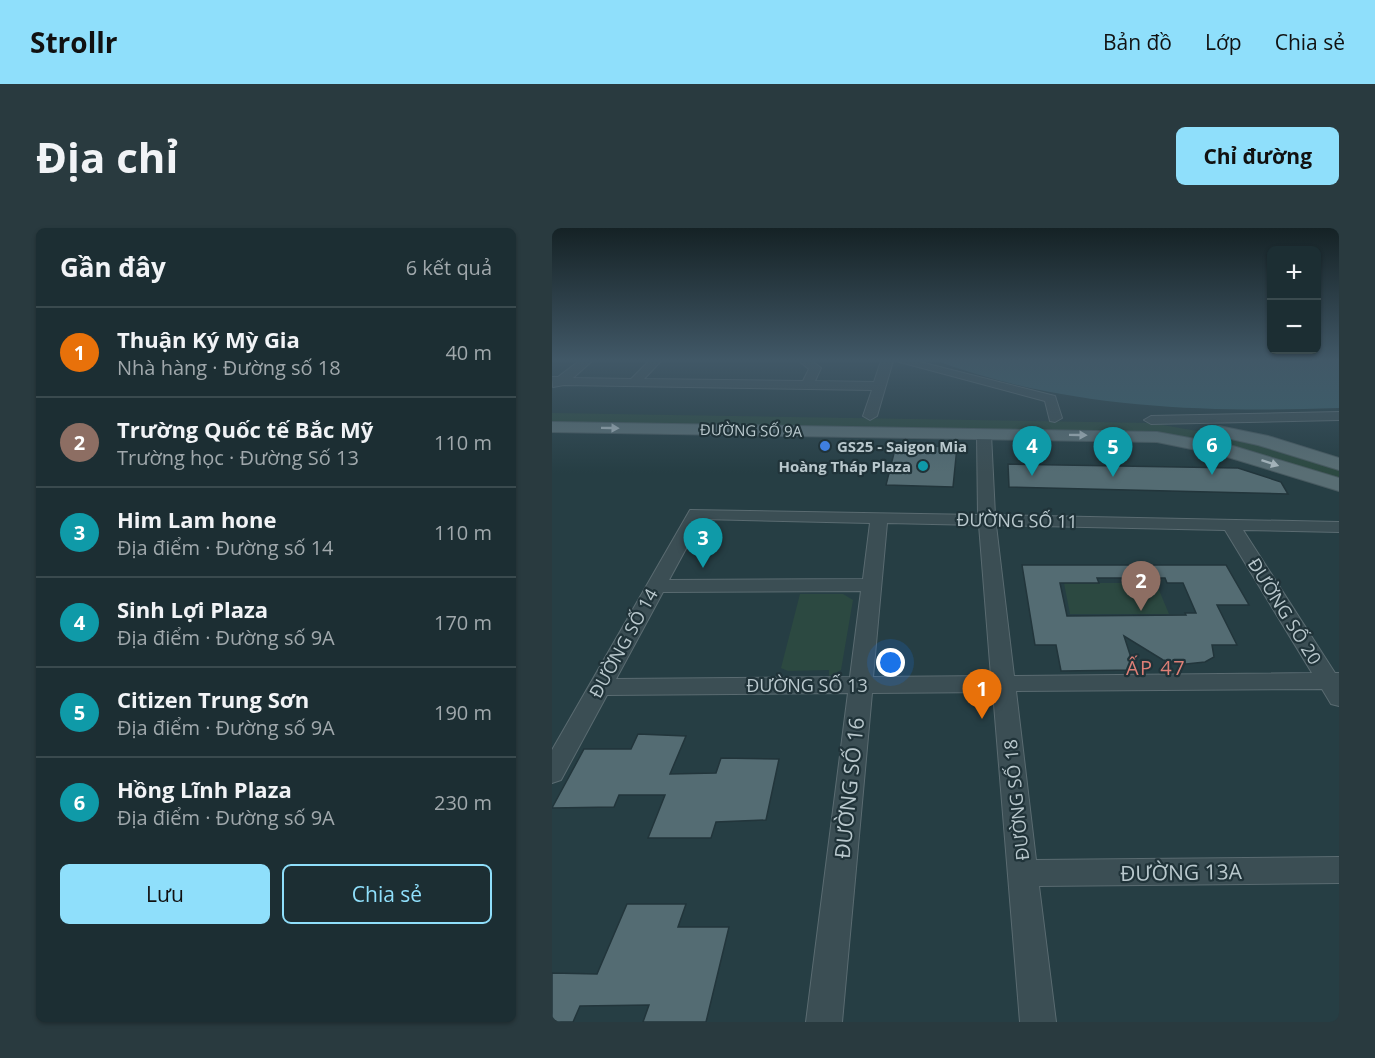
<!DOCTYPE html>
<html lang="vi">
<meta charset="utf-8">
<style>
:root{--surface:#1c2e33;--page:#293a3f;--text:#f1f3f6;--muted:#a0a8ac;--line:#3a4a4e;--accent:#8fdffb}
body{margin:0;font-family:"Open Sans",sans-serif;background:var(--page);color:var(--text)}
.controls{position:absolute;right:18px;top:18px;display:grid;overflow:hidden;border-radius:9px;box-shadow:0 2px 4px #0004}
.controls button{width:54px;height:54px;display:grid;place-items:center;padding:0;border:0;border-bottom:2px solid var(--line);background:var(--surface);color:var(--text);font:30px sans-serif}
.you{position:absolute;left:339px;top:435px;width:21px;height:21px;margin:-15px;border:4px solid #fff;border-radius:50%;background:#1a73e8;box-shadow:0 0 0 9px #1a73e833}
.badge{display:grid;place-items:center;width:39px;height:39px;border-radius:50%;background:var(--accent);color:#fff;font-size:20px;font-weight:700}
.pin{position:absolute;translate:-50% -50px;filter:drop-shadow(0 2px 3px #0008)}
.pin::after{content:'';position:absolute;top:32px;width:21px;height:18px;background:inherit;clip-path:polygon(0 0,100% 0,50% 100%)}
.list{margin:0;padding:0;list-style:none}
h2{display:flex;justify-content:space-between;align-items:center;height:78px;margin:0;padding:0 24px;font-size:26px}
h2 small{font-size:20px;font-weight:400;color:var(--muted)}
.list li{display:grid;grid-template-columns:39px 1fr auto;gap:18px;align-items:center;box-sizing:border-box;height:90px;padding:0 24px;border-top:2px solid var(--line)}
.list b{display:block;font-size:22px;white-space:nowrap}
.list p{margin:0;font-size:20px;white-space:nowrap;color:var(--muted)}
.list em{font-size:20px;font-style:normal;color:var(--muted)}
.actions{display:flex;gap:12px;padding:18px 24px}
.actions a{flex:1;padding:14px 0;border:2px solid var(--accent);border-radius:9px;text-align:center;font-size:21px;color:var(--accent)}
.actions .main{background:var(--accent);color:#111}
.map{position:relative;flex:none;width:787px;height:794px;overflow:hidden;border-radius:9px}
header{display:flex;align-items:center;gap:36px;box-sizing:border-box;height:84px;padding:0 30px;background:var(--accent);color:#111}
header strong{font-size:28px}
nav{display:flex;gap:33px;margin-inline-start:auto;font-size:21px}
.intro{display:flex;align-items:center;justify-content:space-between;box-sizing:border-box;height:144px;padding:0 36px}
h1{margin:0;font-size:42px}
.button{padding:15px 27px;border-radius:9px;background:var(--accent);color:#111;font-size:21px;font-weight:700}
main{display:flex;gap:36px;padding:0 36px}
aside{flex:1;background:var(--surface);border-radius:9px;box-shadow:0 2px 4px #0004}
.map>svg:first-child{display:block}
.green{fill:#2c4941}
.water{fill:#3a606b}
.building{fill:#546c73;stroke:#22353b;stroke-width:1.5;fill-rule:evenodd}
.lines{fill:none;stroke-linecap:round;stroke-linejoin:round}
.minor-casing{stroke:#5a6b71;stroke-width:2}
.major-casing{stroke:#485a60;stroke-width:2}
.minor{fill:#3b4e54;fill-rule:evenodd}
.major{fill:#596e74;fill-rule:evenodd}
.oneway{fill:#abbac0}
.shop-dot{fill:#3f7fe0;stroke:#203339;stroke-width:2}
.culture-dot{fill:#0f9aa8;stroke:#203339;stroke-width:2}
.labels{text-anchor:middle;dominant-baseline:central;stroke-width:4.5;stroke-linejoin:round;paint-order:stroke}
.far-street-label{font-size:15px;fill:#b9c8cd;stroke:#203339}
.far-poi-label{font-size:15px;font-weight:bold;fill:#b9c8cd;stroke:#203339;text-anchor:start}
.street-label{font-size:18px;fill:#b9c8cd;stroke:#203339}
.neighbourhood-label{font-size:20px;letter-spacing:1.5px;fill:#de7f76;stroke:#203339}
.near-street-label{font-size:21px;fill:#b9c8cd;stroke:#203339}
</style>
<header>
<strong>Strollr</strong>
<nav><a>Bản đồ</a><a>Lớp</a><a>Chia sẻ</a></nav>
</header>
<div class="intro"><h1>Địa chỉ</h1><a class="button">Chỉ đường</a></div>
<main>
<aside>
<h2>Gần đây<small>6 kết quả</small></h2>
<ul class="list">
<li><span class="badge" style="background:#e8710a">1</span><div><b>Thuận Ký Mỳ Gia</b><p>Nhà hàng · Đường số 18</p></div><em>40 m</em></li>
<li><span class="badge" style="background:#8d6e63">2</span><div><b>Trường Quốc tế Bắc Mỹ</b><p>Trường học · Đường Số 13</p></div><em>110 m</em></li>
<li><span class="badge" style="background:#0f9aa8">3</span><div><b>Him Lam hone</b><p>Địa điểm · Đường số 14</p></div><em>110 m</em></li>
<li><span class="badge" style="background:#0f9aa8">4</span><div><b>Sinh Lợi Plaza</b><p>Địa điểm · Đường số 9A</p></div><em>170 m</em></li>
<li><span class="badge" style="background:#0f9aa8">5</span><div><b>Citizen Trung Sơn</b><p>Địa điểm · Đường số 9A</p></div><em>190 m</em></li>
<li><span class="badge" style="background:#0f9aa8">6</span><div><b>Hồng Lĩnh Plaza</b><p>Địa điểm · Đường số 9A</p></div><em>230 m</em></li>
</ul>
<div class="actions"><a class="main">Lưu</a><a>Chia sẻ</a></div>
</aside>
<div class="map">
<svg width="787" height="794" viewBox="0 0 787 794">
<rect width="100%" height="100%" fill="#263e44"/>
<g class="green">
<polygon points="0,185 599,195 680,209 787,240 787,254 640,212 0,196"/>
<polygon points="512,355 604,355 617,386 518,386"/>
<polygon points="248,366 291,366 301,372 289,442 277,448 277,442 236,443 229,440"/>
</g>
<path class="water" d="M 385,133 L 787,133 L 787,180 C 653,185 512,180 385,133 Z"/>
<g class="building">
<polygon points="344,217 405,219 401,259 334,257"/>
<polygon points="456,236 686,240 729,254 736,266 457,259"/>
<path d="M 470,337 L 674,337 L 697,377 L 665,377 L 685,417 L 660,417 L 662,429 L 653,434 L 634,436 L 611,432 L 572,408 L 583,442 L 509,443 L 504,417 L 483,417 ZM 545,350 L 613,350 L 615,355 L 631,355 L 644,385 L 633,385 L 634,387 L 515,388 L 508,355 L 547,355 Z"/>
<polygon points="86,506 134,508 118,546 164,545 169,530 227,531 214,592 164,594 159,610 96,610 113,567 67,567 62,579 0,580 32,521 79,521"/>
<polygon points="75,676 134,676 126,699 177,699 154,794 91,794 97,777 28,778 21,794 0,794 0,745 45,746"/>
</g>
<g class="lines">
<g class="minor-casing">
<g id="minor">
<polygon points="27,133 40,133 21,150 79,151 97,133 109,133 92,151 251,153 257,141 247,133 260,133 269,140 263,153 322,154 329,133 341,133 325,188 318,192 311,188 320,162 12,157 1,159 0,149 6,149"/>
<polygon points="344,133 364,133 503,168 510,190 503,194 498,193 493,173"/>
<polygon points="787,184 787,192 599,196 592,192 599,188"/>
<path d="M 432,202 L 439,206 L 443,287 L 787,294 L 787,304 L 691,302 L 783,445 L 787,445 L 787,478 L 779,476 L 770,461 L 464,463 L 484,632 L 787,629 L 787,655 L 487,658 L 504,794 L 468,794 L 441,464 L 320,465 L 290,794 L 254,794 L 296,465 L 55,467 L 9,552 L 0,555 L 0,522 L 138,282 L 426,287 L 425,206 ZM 150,291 L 318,295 L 311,351 L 117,352 ZM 335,295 L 427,297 L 439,448 L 321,449 ZM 444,297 L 673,302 L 760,445 L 462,448 ZM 309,363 L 298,449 L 64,451 L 111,364 Z"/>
</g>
</g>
<g class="major-casing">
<g id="major">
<polygon points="0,194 605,204 681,218 787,250 787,263 669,227 605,214 0,204"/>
<polygon points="667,198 716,208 787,230 787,242 706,217 661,207 658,203 661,199"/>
</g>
</g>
<use href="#minor" class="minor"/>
<use href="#major" class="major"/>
</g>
<defs><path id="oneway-solid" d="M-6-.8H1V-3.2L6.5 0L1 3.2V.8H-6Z" transform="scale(1.5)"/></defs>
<g class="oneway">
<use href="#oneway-solid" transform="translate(58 200) rotate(1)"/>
<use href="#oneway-solid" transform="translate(526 207) rotate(1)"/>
<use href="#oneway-solid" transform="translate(718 235) rotate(18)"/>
</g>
<linearGradient id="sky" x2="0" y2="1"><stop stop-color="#152225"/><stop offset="0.54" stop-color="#415867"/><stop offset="1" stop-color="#415867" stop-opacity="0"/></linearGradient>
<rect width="787" height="245" fill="url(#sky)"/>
<circle class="shop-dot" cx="273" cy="218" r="6"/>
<circle class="culture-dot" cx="371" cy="238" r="6"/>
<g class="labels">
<g class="far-street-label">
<text transform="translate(199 202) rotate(1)">ĐƯỜNG SỐ 9A</text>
</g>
<g class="far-poi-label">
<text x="285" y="218">GS25 - Saigon Mia</text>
<text x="359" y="238" text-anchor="end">Hoàng Tháp Plaza</text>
</g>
<g class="street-label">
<text transform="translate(465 292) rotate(1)">ĐƯỜNG SỐ 11</text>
<text transform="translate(733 383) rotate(58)">ĐƯỜNG SỐ 20</text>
<text transform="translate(71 415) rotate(-61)">ĐƯỜNG SỐ 14</text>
<text x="255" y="457">ĐƯỜNG SỐ 13</text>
<text transform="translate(464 572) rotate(-96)">ĐƯỜNG SỐ 18</text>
</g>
<g class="neighbourhood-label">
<text x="604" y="439">ẤP 47</text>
</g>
<g class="near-street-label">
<text transform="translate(297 560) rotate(-84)">ĐƯỜNG SỐ 16</text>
<text transform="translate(629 644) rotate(-1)">ĐƯỜNG 13A</text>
</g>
</g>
</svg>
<div class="controls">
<button>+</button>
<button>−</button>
</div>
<div class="you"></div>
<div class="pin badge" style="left:430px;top:491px;background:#e8710a">1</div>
<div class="pin badge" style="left:589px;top:383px;background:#8d6e63">2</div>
<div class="pin badge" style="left:151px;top:340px;background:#0f9aa8">3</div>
<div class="pin badge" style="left:480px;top:248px;background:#0f9aa8">4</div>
<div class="pin badge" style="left:561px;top:249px;background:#0f9aa8">5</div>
<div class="pin badge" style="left:660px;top:247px;background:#0f9aa8">6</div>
</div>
</main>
